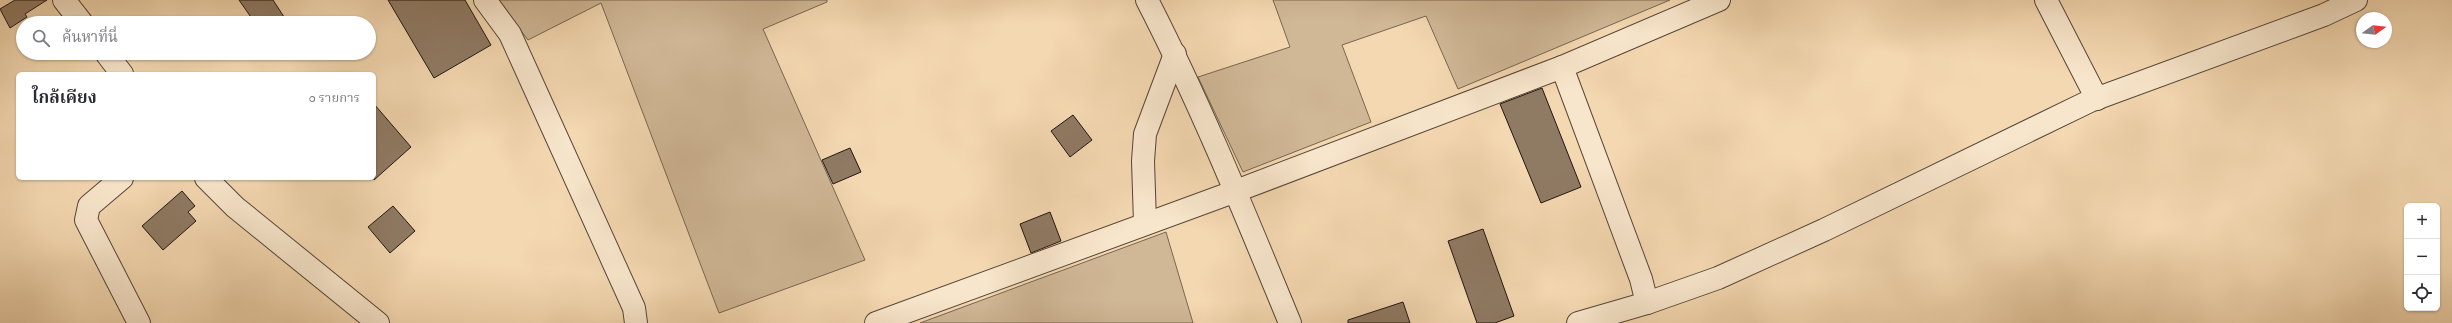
<!DOCTYPE html>
<html lang="th">
<meta charset="utf-8">
<style>
:root{--surface:#fff;--page:#f2f2f3;--text:#2b2b33;--muted:#7c7c81;--line:#e1e1e2}
body{margin:0;font-family:"IM FELL DW Pica","Noto Serif Thai",serif;background:var(--page);color:var(--text)}
.controls{position:absolute;right:12px;bottom:12px;display:grid;overflow:hidden;border-radius:6px;box-shadow:0 1px 3px #0004}
.controls button{width:36px;height:36px;display:grid;place-items:center;padding:0;border:0;border-bottom:1px solid var(--line);background:var(--surface);color:var(--text);font:20px sans-serif}
.compass{position:absolute;left:2356px;top:12px;width:36px;height:36px;border-radius:50%;background:var(--surface);box-shadow:0 1px 3px #0004;rotate:75deg}
.list{margin:0;padding:0;list-style:none}
h2{display:flex;justify-content:space-between;align-items:center;height:52px;margin:0;padding:0 16px;font-size:17px}
h2 small{font-size:13px;font-weight:400;color:var(--muted)}
.icon{flex:none;width:22px;height:22px;fill:none;stroke:currentColor;stroke-width:2;stroke-linecap:round;stroke-linejoin:round}
.map{position:relative;flex:none;width:2452px;height:323px;overflow:hidden}
.search{position:absolute;background:var(--surface);box-shadow:0 1px 3px #0004;left:16px;top:16px;width:360px;height:44px;display:flex;align-items:center;gap:10px;box-sizing:border-box;padding:0 14px;border-radius:22px;color:var(--muted);font-size:15px}
.panel{position:absolute;background:var(--surface);box-shadow:0 1px 3px #0004;left:16px;top:72px;width:360px;height:108px;border-radius:6px}
.map>svg:first-child{display:block}
.green{fill:#d0b796;stroke:#786653}
.building{fill:#8f7a64;stroke:#211510}
.lines{fill:none;stroke-linecap:round;stroke-linejoin:round}
.minor-casing{stroke:#564638;stroke-width:24}
.minor{stroke:#f8e6cc;stroke-width:22}
</style>
<div class="map">
<svg width="2452" height="323" viewBox="0 0 2452 323">
<rect width="100%" height="100%" fill="#f4d8b1"/>
<filter id="stains"><feTurbulence type="fractalNoise" baseFrequency=".005" numOctaves="4"/><feColorMatrix values="0 0 0 0 .2 0 0 0 0 .09 0 0 0 0 .02 0 0 0 .5 -.17"/></filter>
<radialGradient id="worn" r=".72"><stop offset=".6" stop-color="#630" stop-opacity="0"/><stop offset="1" stop-color="#630" stop-opacity=".3"/></radialGradient>
<g class="green">
<polygon points="498,0 827,0 827,2 763,29 865,260 719,313 601,3 528,40"/>
<polygon points="1273,0 1670,0 1458,89 1426,16 1342,45 1371,122 1243,172 1198,77 1290,47"/>
<polygon points="1166,232 1193,323 920,323"/>
</g>
<g class="building">
<polygon points="15,0 47,0 25,14 27,17 10,28 0,9"/>
<polygon points="239,0 273,0 288,23 255,23"/>
<polygon points="388,0 465,0 491,45 434,78"/>
<polygon points="1542,88 1581,187 1541,203 1500,104"/>
<polygon points="374,104 411,147 374,180"/>
<polygon points="1073,115 1092,140 1070,157 1051,131"/>
<polygon points="850,148 861,172 833,184 822,160"/>
<polygon points="182,191 195,206 188,212 196,221 163,250 142,226"/>
<polygon points="393,206 415,231 390,253 368,227"/>
<polygon points="1050,212 1061,241 1031,253 1020,224"/>
<polygon points="1483,229 1514,316 1495,323 1477,323 1448,241"/>
<polygon points="1403,302 1410,323 1348,323 1348,320"/>
</g>
<g class="lines">
<g class="minor-casing">
<g id="minor">
<polyline points="64,0 82,23"/>
<polyline points="485,0 510,34 634,308 636,323"/>
<path d="M 1147,0 C 1201,105 1245,214 1290,323"/>
<polyline points="2046,0 2097,99"/>
<polyline points="106,53 122,74"/>
<polyline points="1562,67 1641,279 1647,303"/>
<polyline points="122,178 89,206 86,220 139,323"/>
<polyline points="206,178 235,207 378,323"/>
<polyline points="1145,223 1143,161 1145,134 1175,54"/>
<polyline points="876,323 1236,191 1562,67 1719,0"/>
<polyline points="1578,323 1647,303 1718,278 1824,230 2090,101 2324,15 2356,0"/>
</g>
</g>
<use href="#minor" class="minor"/>
</g>
<rect width="100%" height="100%" filter="url(#stains)"/>
<rect width="100%" height="100%" fill="url(#worn)"/>
</svg>
<div class="controls">
<button>+</button>
<button>−</button>
<button><svg class="icon" aria-label="locate" viewBox="0 0 24 24"><circle cx="12" cy="12" r="6"/><path d="M12 2v4M12 18v4M2 12h4M18 12h4"/></svg></button>
</div>
<svg class="compass" viewBox="-18 -18 36 36"><path d="M0-13l5 13h-10z" fill="#e53935"/><path d="M0 13l5-13h-10z" fill="#7c7c81"/></svg>
<div class="search"><svg class="icon" aria-label="search" viewBox="0 0 24 24"><circle cx="10" cy="10" r="6"/><path d="M15 15l6 6"/></svg>ค้นหาที่นี่</div>
<section class="panel">
<h2>ใกล้เคียง<small>0 รายการ</small></h2>
<ul class="list">
</ul>
</section>
</div>
